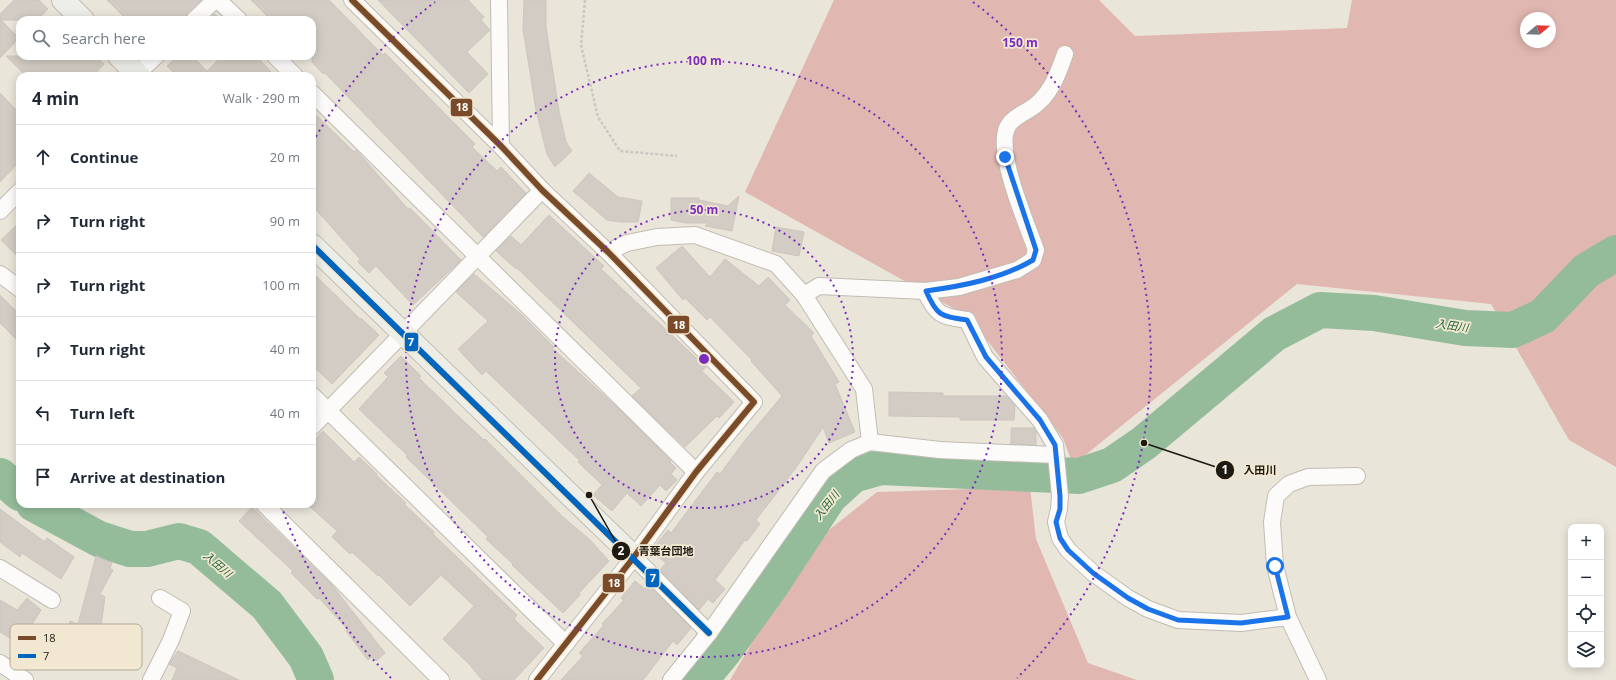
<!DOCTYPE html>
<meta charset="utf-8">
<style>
:root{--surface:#fff;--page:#f6f6f7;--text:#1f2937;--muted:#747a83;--line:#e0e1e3}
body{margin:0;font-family:"Open Sans","Noto Sans JP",sans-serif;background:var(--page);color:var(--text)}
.controls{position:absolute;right:12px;bottom:12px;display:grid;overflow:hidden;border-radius:8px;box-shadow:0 2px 10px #0003}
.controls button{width:36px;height:36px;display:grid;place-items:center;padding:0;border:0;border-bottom:1px solid var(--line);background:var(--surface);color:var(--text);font:20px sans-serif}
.compass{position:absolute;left:1520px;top:12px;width:36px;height:36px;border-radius:50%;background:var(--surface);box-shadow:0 2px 10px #0003;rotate:71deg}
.stop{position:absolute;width:12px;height:12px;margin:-9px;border:3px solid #1a73e8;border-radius:50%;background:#fff}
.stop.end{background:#1a73e8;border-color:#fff;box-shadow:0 1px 4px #0008}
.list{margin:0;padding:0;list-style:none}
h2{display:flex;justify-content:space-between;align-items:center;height:52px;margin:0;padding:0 16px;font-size:17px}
h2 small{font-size:13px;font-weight:400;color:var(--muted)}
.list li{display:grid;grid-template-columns:26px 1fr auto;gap:12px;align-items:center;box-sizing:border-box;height:64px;padding:0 16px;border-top:1px solid var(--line)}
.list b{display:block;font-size:15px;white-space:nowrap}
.list em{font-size:13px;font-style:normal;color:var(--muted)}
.icon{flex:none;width:22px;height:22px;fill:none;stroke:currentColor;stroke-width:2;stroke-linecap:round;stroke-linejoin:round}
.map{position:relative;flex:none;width:1616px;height:680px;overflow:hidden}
.search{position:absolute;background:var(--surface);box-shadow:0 2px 10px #0003;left:16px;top:16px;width:300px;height:44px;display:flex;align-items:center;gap:10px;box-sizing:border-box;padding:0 14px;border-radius:12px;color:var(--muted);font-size:15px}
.panel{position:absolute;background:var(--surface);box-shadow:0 2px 10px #0003;left:16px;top:72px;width:300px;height:436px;border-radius:12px}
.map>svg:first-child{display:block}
.forest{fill:#e1b7b1;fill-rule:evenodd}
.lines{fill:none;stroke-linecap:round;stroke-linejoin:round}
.river{stroke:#94bc9b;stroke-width:36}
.building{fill:#d2ccc4;stroke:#ccc6be}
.street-casing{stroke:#c1bcb3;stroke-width:18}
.secondary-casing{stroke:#c1bcb3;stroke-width:24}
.path{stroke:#c9c8c3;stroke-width:2.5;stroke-dasharray:3 2;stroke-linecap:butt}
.street{stroke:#fcfbf9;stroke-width:16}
.secondary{stroke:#edeee8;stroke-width:22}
.bus-1-casing{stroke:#f2e8d1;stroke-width:9}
.bus-2-casing{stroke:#f2e8d1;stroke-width:9}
.bus-1{stroke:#7a4b2a;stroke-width:6}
.bus-2{stroke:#0065bd;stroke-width:6}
.route{stroke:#1a73e8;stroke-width:5}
.ring{fill:none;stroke:#7b2cbf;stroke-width:2;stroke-dasharray:2 4}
.labels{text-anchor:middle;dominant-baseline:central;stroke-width:3.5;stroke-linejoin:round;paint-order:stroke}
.water-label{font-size:11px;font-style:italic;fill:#20633a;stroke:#f2e8d1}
.key{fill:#f2e8d1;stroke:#b2aa98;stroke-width:1}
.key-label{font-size:11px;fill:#1e1a12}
.centre{fill:#7b2cbf;stroke:#f2e8d1;stroke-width:2}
.ring-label{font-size:12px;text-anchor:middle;font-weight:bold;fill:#7b2cbf;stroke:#f2e8d1;stroke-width:3.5;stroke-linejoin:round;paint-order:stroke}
.leader{fill:none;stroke:#1e1a12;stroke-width:1.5}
.callout-dot{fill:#1e1a12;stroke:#f2e8d1;stroke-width:1.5}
.mark-label{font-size:12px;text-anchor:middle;font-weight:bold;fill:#fff}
.callout-label{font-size:11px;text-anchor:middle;font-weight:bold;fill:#1e1a12;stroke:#f2e8d1;stroke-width:3.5;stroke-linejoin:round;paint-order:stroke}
.line-badge{stroke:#f2e8d1;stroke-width:1.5}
.badge-label{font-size:11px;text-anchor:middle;font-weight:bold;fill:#fff}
</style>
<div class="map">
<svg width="1616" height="680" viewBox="0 0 1616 680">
<rect width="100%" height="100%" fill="#eae5d9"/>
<g class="forest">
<path d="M 834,0 L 1099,0 L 1135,36 L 1347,28 L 1352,0 L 1616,0 L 1616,467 L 1569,440 L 1491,304 L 1297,284 L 1073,465 L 1063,438 L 969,317 L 745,192 ZM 1526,18 L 1550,18 L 1550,42 L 1526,42 Z"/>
<polygon points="1030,487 1036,539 1088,663 1137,680 730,680 810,545 877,492"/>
</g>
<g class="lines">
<g class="river">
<polyline points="0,476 20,493"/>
<polyline points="34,504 99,539 130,549 147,549 179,541 199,547 267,605 306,657 316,680"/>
<polyline points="700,680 724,651 772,584 829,497 853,475 881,467 1079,476 1112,465 1144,443 1274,334 1320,310 1374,313 1465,328 1513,330 1543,316 1586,271 1616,253"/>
</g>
</g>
<g class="building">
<polygon points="14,0 39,0 48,9 37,20 1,20 19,38 0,58 0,14"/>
<polygon points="107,0 201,0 187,13 185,20 127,20"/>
<polygon points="251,0 329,0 383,55 385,53 475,144 472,147 497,171 501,167 526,193 483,237 325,73 323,74 312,62 312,20 271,20"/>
<polygon points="378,0 468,0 484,17 481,20 490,30 467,52 488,74 469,93"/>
<polygon points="524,0 546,0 546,27 559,111 566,142 572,151 555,167 547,154 536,110 523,29"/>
<polygon points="215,14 221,20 208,20"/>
<polygon points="6,56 95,56 104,64 93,76 26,76"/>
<polygon points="178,56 192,56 207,71 222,56 256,56 275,76 177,76 167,66"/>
<polygon points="0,93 20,114 20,161 0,182"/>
<polygon points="312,111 354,152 356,150 408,209 410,208 461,260 413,305 376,266 369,273 358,262 360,259 312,205"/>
<polygon points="589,173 618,197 642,201 638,222 620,222 607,220 573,191"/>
<polygon points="739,196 732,231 705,226 709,223 685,223 671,220 671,198 699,198 699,200 728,206"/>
<polygon points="549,215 604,266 601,269 706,367 702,371 734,402 719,418 717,416 685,447 632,396 641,388 517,268 516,269 496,251 511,236 521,245"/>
<polygon points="20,222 20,259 1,240"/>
<polygon points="776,227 804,232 799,256 772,251"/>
<polygon points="682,246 710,277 725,259 759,286 768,277 790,300 785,305 814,333 811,336 839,382 835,384 855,432 829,443 823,427 798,465 756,520 760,524 747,541 745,540 715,580 725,589 713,603 708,599 699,610 660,570 666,563 651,551 668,530 671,533 717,472 720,474 746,439 782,396 751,361 752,360 710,317 707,320 685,298 683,300 656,268"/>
<polygon points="312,272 360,319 361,318 379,335 332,384 312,365"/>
<polygon points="474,274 521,314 554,347 552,348 619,409 671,461 670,462 676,468 671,474 677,480 666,491 660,485 641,506 627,493 612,511 593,495 602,485 578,462 579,460 486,371 482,375 458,349 488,321 456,292"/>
<polygon points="0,295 20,315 20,343 0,323"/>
<polygon points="401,356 421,376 419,378 455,413 484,440 485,439 563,517 590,540 609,561 579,593 580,595 563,613 512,565 513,564 486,539 488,537 406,457 407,455 359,409 388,377 384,373"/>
<polygon points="889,392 943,393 943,396 1006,396 1015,405 1014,420 960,420 960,417 889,416"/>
<polygon points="1011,428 1034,428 1036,431 1036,445 1011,444"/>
<polygon points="323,431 354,462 359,457 377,474 376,475 406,503 404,504 434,532 433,534 517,615 514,619 544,648 514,680 482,680 470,665 443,639 474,606 441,575 410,606 379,575 378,576 352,552 350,554 332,537 337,531 308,505 312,504 312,443"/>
<polygon points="252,507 332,585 385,653 376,661 372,657 368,660 346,631 348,630 319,598 317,599 291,573 293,571 239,521"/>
<polygon points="0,509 45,542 47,538 74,557 61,579 22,553 20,557 0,542"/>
<polygon points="96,556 112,563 110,568 113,570 100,594 105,597 101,626 95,623 82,666 58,657 70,621 78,624"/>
<polygon points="635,581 645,589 648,585 691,628 677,645 673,641 643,680 561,680 583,656 579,653 604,625 602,624 624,600 621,598"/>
<polygon points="27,598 41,610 20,644 0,632 0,600 17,610"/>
<polygon points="178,651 239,680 172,680 177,668 169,664"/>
</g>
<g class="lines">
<g class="street-casing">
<g id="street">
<polyline points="218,0 239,20"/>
<polyline points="352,0 501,146 542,190 608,252 754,402 696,472 634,557 537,680"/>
<polyline points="499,0 501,146"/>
<polyline points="194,20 215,0"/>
<polyline points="275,56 295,76"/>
<polyline points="135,76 156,56"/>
<polyline points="312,93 696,472"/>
<polyline points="0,211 20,191"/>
<polyline points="608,252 627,243 657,237 695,235 776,264 804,295 864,389 870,442"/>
<polyline points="0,274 20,289"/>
<path d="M 925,291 C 937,316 941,316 967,320 L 985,357 L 1040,420 L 1055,445 L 1060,496 L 1059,509 L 1056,522 L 1060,538 L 1068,550 L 1093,573 L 1128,598 L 1148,609 L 1178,620 L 1241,623 L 1288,617"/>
<path d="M 804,295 L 819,286 L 925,291 L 959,287 L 1017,270 L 1033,260 L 1036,250 C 1027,224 994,149 1008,126 C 1014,115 1031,111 1039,102 C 1053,89 1059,71 1065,54"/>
<polyline points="312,395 566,644"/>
<polyline points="312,427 542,190"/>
<polyline points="264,504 441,680"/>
<polyline points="634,557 709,633"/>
<polyline points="0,568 52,600"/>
<polyline points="0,663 25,680"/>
<polyline points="151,680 171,640 182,611 160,598"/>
<polyline points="671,680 709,633 823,471 851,450 870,442 940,450 1055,455"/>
<polyline points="1318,680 1288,617 1275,566 1272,522 1276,496 1289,484 1308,477 1357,476"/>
</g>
</g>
<g class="secondary-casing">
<g id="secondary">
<polyline points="63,0 83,20"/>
<polyline points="119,56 139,76"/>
<polyline points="312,245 634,557"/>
</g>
</g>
<polyline class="path" points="585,0 581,45 598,117 620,151 677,156"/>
<use href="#street" class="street"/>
<use href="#secondary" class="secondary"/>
<g class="bus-1-casing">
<polyline id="bus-1" points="352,0 501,146 542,190 608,252 754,402 696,472 634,557 537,680"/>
</g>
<g class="bus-2-casing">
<polyline id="bus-2" points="312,245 709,633"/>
</g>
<use href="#bus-1" class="bus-1"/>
<use href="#bus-2" class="bus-2"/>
</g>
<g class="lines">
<path class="route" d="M 1005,157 L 1036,250 L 1033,260 C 1001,279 962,286 926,291 C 937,316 940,316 967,320 L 986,357 L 1040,420 L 1055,445 L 1060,496 L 1060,509 L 1056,522 L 1060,538 L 1068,550 L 1093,573 L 1128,598 L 1148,609 L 1178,620 L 1241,623 L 1288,617 L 1275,566"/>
</g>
<g class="ring">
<circle cx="704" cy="359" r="149"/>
<circle cx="704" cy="359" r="298"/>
<path d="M391 678A447 447 0 0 1 281 505M313 142A447 447 0 0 1 435 2M973 2A447 447 0 0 1 1017 678"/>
</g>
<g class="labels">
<g class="water-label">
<text transform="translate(1452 325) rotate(8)">入田川</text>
<text transform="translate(826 505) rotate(-52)">入田川</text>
<text transform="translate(218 564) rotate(40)">入田川</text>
</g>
</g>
<rect x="10" y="624" width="132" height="46" rx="6" class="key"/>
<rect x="18" y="636" width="18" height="4" fill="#7a4b2a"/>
<rect x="18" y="654" width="18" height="4" fill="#0065bd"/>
<g class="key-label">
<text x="43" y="642">18</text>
<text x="43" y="660">7</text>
</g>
<circle cx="704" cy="359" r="6" class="centre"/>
<g class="ring-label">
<text x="1020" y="47">150 m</text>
<text x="704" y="65">100 m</text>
<text x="704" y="214">50 m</text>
</g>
<path class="leader" d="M1144 443L1225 470M589 495L621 551"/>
<g class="callout-dot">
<circle cx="1144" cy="443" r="4"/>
<circle cx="589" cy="495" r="4"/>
<circle cx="1225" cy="470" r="10"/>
<circle cx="621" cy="551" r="10"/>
</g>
<g class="mark-label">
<text x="1225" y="474">1</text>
<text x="621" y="555">2</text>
</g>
<g class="callout-label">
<text x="1260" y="474">入田川</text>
<text x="666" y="555">青葉台団地</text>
</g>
<g class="line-badge">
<rect x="450" y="98" width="23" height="19" rx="4" fill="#7a4b2a"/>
<rect x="667" y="315" width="23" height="19" rx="4" fill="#7a4b2a"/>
<rect x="404" y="332" width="15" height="20" rx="4" fill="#0065bd"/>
<rect x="645" y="568" width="15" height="20" rx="4" fill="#0065bd"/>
<rect x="602" y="573" width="23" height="20" rx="4" fill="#7a4b2a"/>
</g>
<g class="badge-label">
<text x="462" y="111">18</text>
<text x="679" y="329">18</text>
<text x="411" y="346">7</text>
<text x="653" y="582">7</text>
<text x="614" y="587">18</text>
</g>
</svg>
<div class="controls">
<button>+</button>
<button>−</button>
<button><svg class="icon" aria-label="locate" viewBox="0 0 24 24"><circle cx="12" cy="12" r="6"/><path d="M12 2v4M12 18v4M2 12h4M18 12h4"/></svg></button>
<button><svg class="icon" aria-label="layers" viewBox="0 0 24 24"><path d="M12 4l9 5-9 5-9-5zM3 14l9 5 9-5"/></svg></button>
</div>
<svg class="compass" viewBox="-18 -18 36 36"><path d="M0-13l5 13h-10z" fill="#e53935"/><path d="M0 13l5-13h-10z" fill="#747a83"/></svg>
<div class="stop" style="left:1275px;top:566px"></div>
<div class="stop end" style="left:1005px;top:157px"></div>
<div class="search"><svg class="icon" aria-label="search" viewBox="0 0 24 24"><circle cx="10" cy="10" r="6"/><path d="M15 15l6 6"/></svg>Search here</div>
<section class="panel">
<h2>4 min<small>Walk · 290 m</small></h2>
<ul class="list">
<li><svg class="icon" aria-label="ahead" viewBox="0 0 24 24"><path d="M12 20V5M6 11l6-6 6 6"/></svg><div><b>Continue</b></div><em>20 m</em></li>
<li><svg class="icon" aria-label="right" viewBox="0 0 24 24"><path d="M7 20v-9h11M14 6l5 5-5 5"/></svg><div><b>Turn right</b></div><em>90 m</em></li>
<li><svg class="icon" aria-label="right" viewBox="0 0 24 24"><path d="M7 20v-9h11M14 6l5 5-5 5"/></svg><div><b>Turn right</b></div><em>100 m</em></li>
<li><svg class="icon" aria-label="right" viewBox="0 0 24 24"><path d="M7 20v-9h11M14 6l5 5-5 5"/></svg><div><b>Turn right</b></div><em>40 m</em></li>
<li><svg class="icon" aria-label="left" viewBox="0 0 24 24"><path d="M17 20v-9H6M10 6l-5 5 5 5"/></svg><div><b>Turn left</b></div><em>40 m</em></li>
<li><svg class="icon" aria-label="arrive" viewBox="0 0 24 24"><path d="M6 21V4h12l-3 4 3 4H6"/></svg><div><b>Arrive at destination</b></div></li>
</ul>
</section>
</div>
